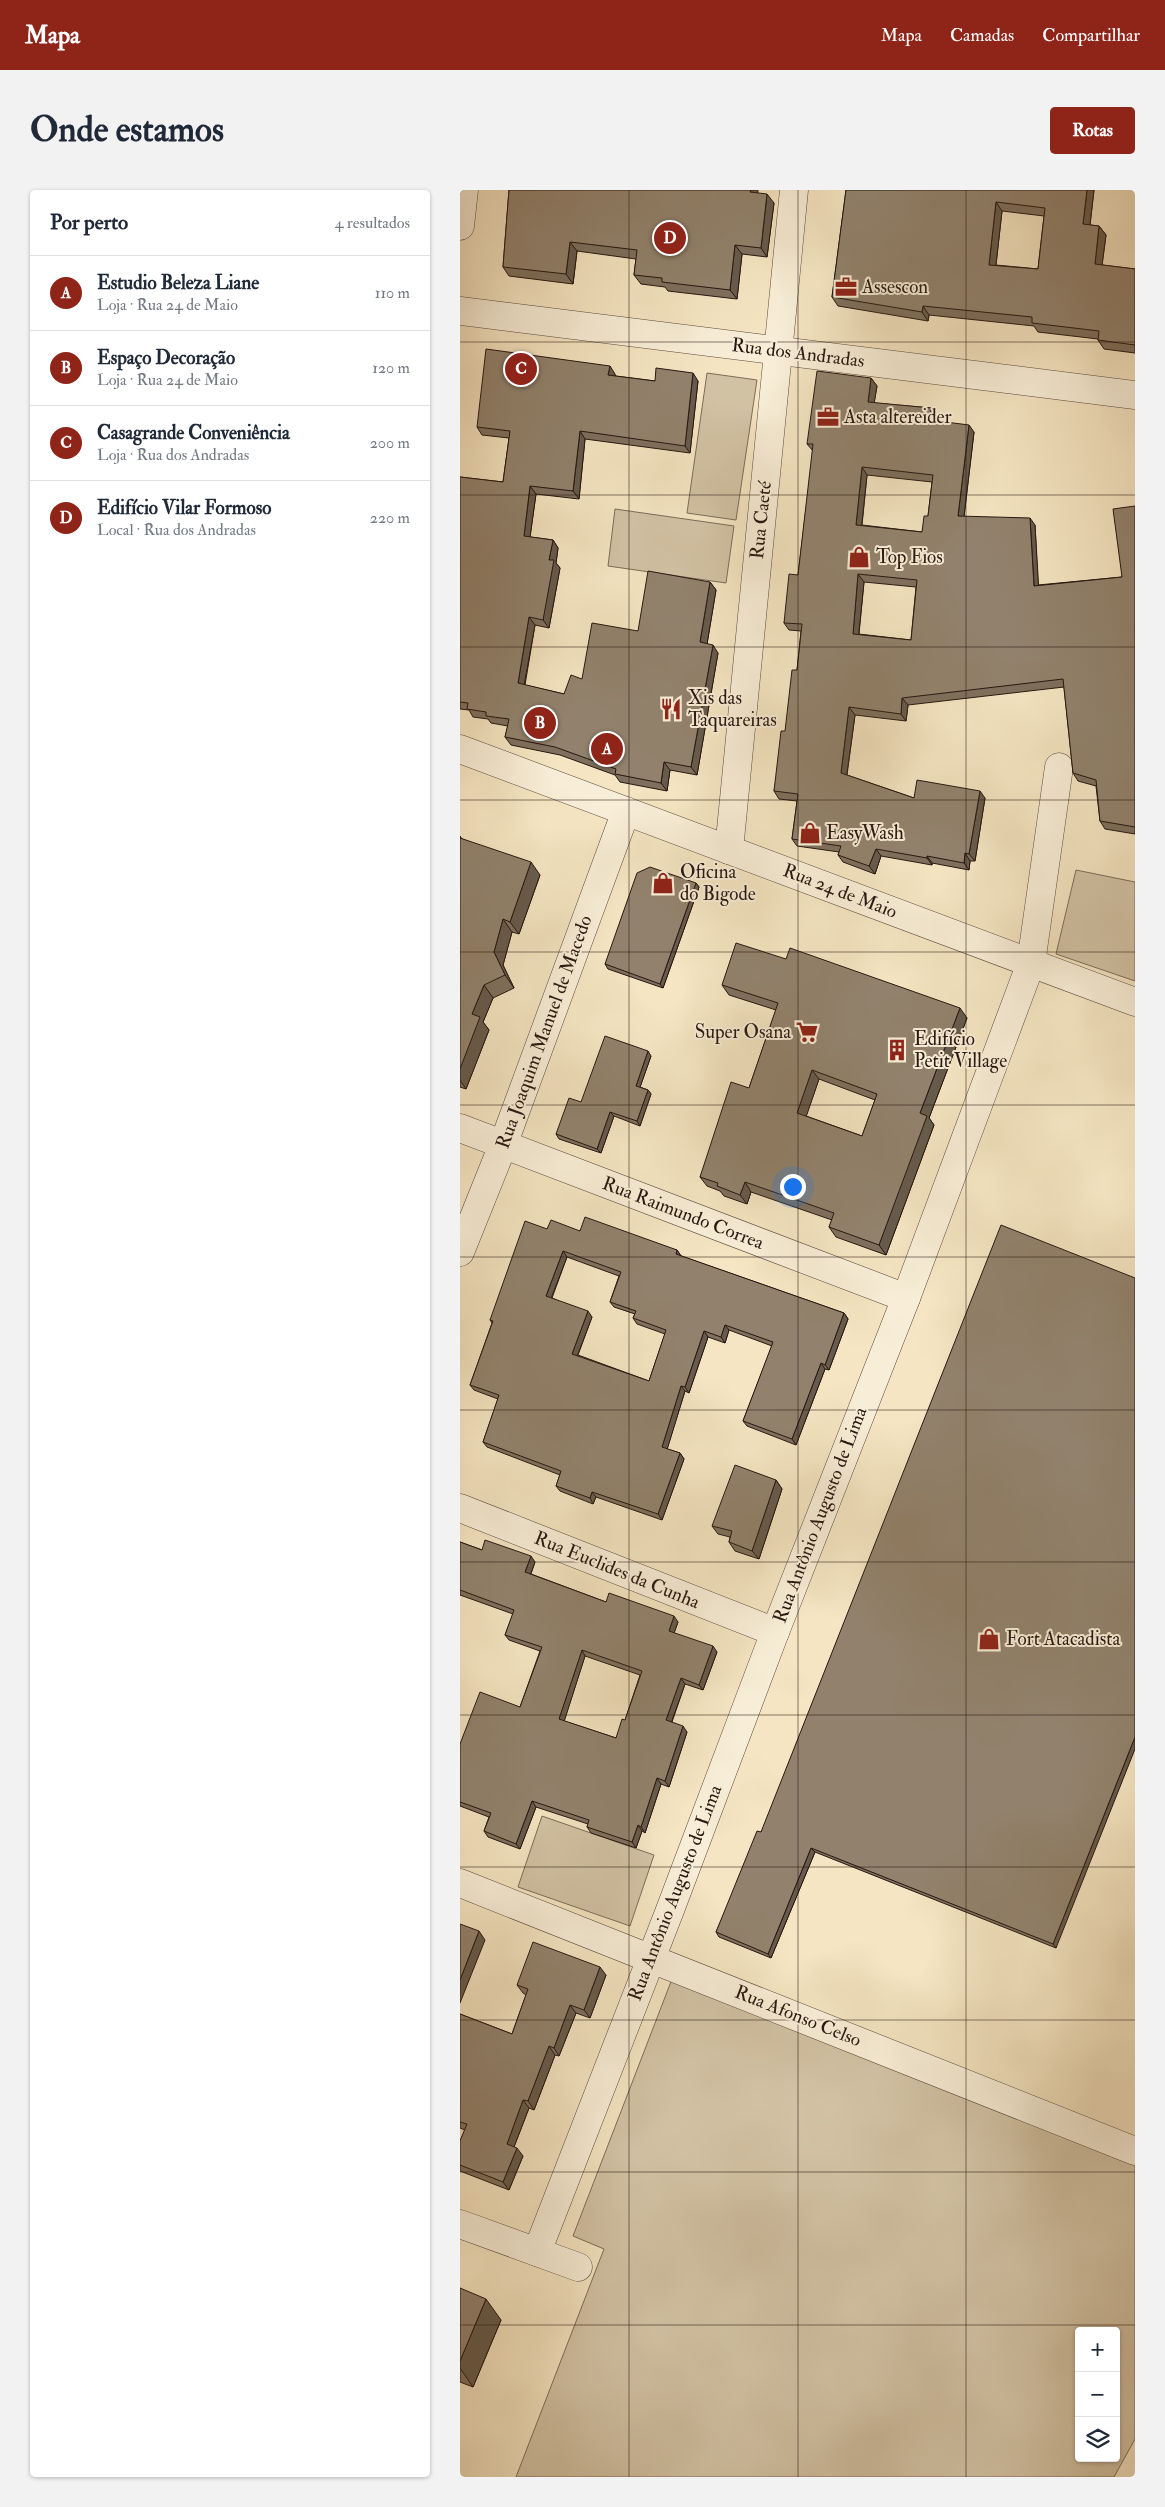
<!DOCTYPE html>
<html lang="pt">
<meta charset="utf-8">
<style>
:root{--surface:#fff;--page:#f2f2f3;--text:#1f2937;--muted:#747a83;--line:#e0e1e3;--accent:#8f2418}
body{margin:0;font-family:"IM FELL Double Pica",serif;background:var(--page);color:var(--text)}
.controls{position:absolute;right:15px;bottom:15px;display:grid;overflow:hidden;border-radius:5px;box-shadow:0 1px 4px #0004}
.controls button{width:45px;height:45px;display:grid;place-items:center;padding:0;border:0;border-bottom:1px solid var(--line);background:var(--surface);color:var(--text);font:25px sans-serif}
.you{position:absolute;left:332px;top:996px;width:18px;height:18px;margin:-12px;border:4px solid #fff;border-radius:50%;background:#1a73e8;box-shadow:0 0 0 8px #1a73e833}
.badge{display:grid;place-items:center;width:32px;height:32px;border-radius:50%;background:var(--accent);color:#fff;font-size:16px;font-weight:700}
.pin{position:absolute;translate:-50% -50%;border:2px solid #fff;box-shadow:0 1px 5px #0006}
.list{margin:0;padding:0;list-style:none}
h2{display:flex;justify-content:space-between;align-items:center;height:65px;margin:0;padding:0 20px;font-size:21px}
h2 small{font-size:16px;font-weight:400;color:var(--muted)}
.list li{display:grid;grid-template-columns:32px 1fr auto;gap:15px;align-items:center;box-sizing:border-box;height:75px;padding:0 20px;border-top:1px solid var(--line)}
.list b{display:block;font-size:19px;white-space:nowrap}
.list p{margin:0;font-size:16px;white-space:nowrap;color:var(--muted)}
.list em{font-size:16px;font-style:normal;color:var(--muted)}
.icon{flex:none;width:28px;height:28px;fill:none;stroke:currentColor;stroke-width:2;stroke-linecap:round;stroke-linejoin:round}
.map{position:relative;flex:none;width:675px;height:2287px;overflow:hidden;border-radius:5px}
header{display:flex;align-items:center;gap:30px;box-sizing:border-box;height:70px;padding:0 25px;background:var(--accent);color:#fff}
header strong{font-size:24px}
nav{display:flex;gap:28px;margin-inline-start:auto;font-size:18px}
.intro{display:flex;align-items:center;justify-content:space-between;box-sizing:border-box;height:120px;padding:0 30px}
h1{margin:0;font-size:35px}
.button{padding:12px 22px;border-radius:5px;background:var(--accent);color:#fff;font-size:18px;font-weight:700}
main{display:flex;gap:30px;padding:0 30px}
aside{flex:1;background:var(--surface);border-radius:5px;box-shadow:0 1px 4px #0004}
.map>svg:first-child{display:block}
.green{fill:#d2c2a4;stroke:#7c6c5a;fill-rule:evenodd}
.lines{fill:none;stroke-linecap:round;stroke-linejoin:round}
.minor-casing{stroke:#5a4a3d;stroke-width:29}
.tertiary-casing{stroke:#5a4a3d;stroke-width:29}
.minor{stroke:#f8eed7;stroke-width:28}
.tertiary{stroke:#f8eed7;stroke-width:28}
.wall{fill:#7e705e;stroke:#271711;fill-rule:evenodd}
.shaded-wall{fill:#665b4c;stroke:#271711}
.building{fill:#92826d;stroke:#271711;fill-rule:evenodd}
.grid{fill:none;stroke:#271711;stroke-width:1;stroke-opacity:0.55}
.labels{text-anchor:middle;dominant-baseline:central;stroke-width:4;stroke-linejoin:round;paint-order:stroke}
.poi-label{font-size:19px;fill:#271711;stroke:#f8eed7;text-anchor:start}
.street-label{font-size:19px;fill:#271711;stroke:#f8eed7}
</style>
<header>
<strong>Mapa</strong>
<nav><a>Mapa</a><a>Camadas</a><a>Compartilhar</a></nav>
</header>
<div class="intro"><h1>Onde estamos</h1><a class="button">Rotas</a></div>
<main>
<aside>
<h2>Por perto<small>4 resultados</small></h2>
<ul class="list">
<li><span class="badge">A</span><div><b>Estudio Beleza Liane</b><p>Loja · Rua 24 de Maio</p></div><em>110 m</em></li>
<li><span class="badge">B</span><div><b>Espaço Decoração</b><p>Loja · Rua 24 de Maio</p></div><em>120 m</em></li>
<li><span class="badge">C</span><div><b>Casagrande Conveniência</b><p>Loja · Rua dos Andradas</p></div><em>200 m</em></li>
<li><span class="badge">D</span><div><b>Edifício Vilar Formoso</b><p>Local · Rua dos Andradas</p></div><em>220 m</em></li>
</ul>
</aside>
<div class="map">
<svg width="675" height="2287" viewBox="0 0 675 2287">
<rect width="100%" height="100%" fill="#f5e5c2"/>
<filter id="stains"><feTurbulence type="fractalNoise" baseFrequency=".004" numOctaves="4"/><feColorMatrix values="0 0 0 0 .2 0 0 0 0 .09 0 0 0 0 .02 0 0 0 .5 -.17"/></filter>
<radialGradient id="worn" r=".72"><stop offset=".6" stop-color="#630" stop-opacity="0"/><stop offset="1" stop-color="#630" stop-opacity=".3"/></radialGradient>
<g class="green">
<polygon points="247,183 297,190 276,330 227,323"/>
<polygon points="155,319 274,336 266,393 148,376"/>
<polygon points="616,680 675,692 675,791 596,764"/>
<polygon points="82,1626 194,1665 170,1736 58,1697"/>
<path d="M 212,1789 L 675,1972 L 675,2249 L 654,2287 L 56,2287 L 144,2059 L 113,2046 ZM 619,2141 L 656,2141 L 656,2268 L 619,2268 Z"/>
</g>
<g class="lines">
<g class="minor-casing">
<g id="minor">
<polyline points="0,121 675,205"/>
<polyline points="269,660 334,0"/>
<polyline points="0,938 446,1108"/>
<polyline points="0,1062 43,955 166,621"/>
<polyline points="0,1318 315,1442"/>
<polyline points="0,1693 675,1961"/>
<polyline points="0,2034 118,2077"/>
<polyline points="77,2062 210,1720 315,1442 446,1108 571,773 599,577"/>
</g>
</g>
<g class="tertiary-casing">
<g id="tertiary">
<polyline points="0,36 4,0"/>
<polyline points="0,559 675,812"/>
</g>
</g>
<use href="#minor" class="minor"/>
<use href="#tertiary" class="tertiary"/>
</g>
<g class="wall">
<polygon points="49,0 298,3 314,13 307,67 282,64 277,109 208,101 205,97 181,94 174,85 176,69 117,61 113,94 49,86 43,77"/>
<path d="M 386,0 L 634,0 L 630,35 L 639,36 L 646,45 L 642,75 L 675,79 L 675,163 L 644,159 L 638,150 L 638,149 L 578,142 L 574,136 L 469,125 L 468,131 L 378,116 L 372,107 ZM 542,21 L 584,26 L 578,79 L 536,75 Z"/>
<polygon points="155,184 155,186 195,191 238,191 230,263 125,249 119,309 76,304 70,347 93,350 98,358 96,373 100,378 89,438 75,435 65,495 104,504 122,489 178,441 250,392 256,400 247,454 258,463 237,585 210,580 207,601 160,592 155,585 100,565 51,555 45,547 48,536 31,533 28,529 13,527 9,520 0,519 0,287 43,292 49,248 22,245 17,237"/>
<path d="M 411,188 L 417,196 L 414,213 L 471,218 L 476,226 L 476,231 L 514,242 L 504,327 L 575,335 L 578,395 L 662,387 L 675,316 L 675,644 L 645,639 L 640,631 L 636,596 L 618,591 L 613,583 L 604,497 L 448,515 L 446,531 L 395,525 L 387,585 L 454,608 L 525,608 L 515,671 L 510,671 L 509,680 L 472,673 L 472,675 L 421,666 L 415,684 L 383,672 L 378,665 L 379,662 L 337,656 L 332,649 L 337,611 L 319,609 L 314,601 L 337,480 L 341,441 L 329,440 L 324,433 L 338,385 L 353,261 L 347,254 ZM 407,285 L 472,292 L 468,326 L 462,342 L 402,335 ZM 404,392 L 456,397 L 451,450 L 399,444 Z"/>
<polygon points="0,646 2,649 80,685 59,744 52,742 43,775 54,798 33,808 23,832 29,840 6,899 0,897"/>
<polygon points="236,693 239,697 203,798 148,779 145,774"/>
<path d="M 262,795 L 507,828 L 469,928 L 474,935 L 426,1065 L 376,1047 L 369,1037 L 372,1030 L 291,1002 L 287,1014 L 264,1006 L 260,1001 L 247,996 L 240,987 L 289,898 L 316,820 L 269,805 ZM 359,889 L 415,910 L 402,946 L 346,926 Z"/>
<polygon points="191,866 180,897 188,900 191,904 180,936 154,926 141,963 99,949 96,944 121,912"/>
<path d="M 87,1039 L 120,1041 L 217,1060 L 221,1066 L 384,1123 L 388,1129 L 369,1180 L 365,1179 L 336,1255 L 287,1236 L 283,1231 L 312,1156 L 269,1140 L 265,1153 L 248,1147 L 229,1203 L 225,1201 L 207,1259 L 220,1263 L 224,1269 L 202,1330 L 136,1307 L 133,1314 L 100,1301 L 96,1296 L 100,1285 L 27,1257 L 23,1252 L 38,1209 L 14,1200 L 10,1195 L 32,1133 L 30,1130 ZM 107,1067 L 159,1086 L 150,1112 L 154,1117 L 175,1124 L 173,1128 L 177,1134 L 205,1144 L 189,1191 L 118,1165 L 132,1127 L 92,1108 Z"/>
<polygon points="675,1088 596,1758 355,1662 311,1768 259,1747 256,1742 301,1642"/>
<polygon points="316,1290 322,1299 299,1369 275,1361 269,1352 270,1347 258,1344 252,1336"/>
<path d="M 0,1352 L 22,1360 L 75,1372 L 71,1384 L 146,1412 L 218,1432 L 214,1443 L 257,1462 L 243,1500 L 225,1494 L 212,1532 L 227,1542 L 209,1597 L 201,1594 L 185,1643 L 182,1641 L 176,1658 L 131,1643 L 127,1637 L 128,1634 L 76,1617 L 60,1659 L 28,1647 L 24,1641 L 29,1627 L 0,1616 L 0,1554 L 60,1517 L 80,1461 L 49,1450 L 45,1445 L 53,1424 L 0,1405 ZM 125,1466 L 180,1485 L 165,1530 L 156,1548 L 104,1531 Z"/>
<polygon points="146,1785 130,1828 116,1823 99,1866 95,1865 74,1920 69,1918 54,1957 63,1966 49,2000 0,1981 0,1951 5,1940 0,1938 0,1824 52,1844 66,1805 63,1803 57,1795"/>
<polygon points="0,2098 41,2130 13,2197 0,2192"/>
</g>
<g class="shaded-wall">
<polygon points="291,0 298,0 297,11 290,2"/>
<polygon points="627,0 634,0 629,43 623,34"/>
<polygon points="307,4 314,13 307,67 301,58"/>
<polygon points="536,12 542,21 535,83 529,75"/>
<polygon points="639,36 646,45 641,83 635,74"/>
<polygon points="110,52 117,61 113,94 106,84"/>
<polygon points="275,55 282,64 277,109 270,100"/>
<polygon points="463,116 469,125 468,131 462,122"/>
<polygon points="150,176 155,184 154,193 148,185"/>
<polygon points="233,183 238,191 230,263 225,256"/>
<polygon points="411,188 417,196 413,220 408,212"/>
<polygon points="471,218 476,226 475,238 470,230"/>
<polygon points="509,235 514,242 503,334 498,326"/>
<polygon points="120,241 125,249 119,309 113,301"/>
<polygon points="402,277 407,285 401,342 396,335"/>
<polygon points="70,296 76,304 69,354 64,346"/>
<polygon points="570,328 575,335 579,403 574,396"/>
<polygon points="93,350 98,358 96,373 100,378 89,438 83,430 89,370"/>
<polygon points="398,384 404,392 398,451 393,444"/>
<polygon points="250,392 256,400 246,460 240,452"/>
<polygon points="69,427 75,435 63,501 58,493"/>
<polygon points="253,455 258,463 237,585 231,577"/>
<polygon points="442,508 448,515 446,531 441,524"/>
<polygon points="389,517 395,525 386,590 381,583"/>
<polygon points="204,572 210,580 207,601 201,593"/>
<polygon points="520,601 525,608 515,671 509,664"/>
<polygon points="416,659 421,666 415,684 409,676"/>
<polygon points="505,663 510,671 509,680 504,673"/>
<polygon points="467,666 472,673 472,675 467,668"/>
<polygon points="71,672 80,685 59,744 50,732"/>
<polygon points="236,693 239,697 203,798 200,794"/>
<polygon points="43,729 52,742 43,775 54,798 45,785 34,762"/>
<polygon points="24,795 33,808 23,832 29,840 6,899 0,890 0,879 12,824"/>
<polygon points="500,818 507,828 469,928 474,935 426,1065 419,1055 460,923"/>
<polygon points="188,861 191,866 179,900 176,896"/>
<polygon points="352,880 359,889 344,933 337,923"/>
<polygon points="188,900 191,904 180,936 177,931"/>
<polygon points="150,922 154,926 141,963 137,959"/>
<polygon points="285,992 291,1002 287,1014 280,1005"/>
<polygon points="217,1060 221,1066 220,1070 216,1064"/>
<polygon points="103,1061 107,1067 90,1111 86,1106"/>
<polygon points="128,1121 132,1127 116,1169 112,1164"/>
<polygon points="384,1123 388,1129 369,1180 365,1175"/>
<polygon points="265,1135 269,1140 265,1153 261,1147"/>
<polygon points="244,1141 248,1147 229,1203 225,1197"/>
<polygon points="361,1173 365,1179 336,1255 332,1249"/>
<polygon points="221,1196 225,1201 206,1263 202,1257"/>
<polygon points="220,1263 224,1269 202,1330 198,1324"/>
<polygon points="316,1290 322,1299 299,1369 292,1361"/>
<polygon points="132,1302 136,1307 133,1314 130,1308"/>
<polygon points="71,1366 75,1372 69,1388 65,1382"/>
<polygon points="214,1426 218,1432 213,1446 209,1441"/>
<polygon points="253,1456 257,1462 243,1500 239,1495"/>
<polygon points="122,1460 125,1466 103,1535 99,1529"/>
<polygon points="221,1488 225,1494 210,1536 206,1530"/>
<polygon points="223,1536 227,1542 209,1597 205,1591"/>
<polygon points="675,1547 675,1559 596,1758 593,1754"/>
<polygon points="197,1588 201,1594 185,1643 181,1637"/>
<polygon points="72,1611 76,1617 60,1659 56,1654"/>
<polygon points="178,1635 182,1641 176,1658 172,1652"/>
<polygon points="351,1658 355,1662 311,1768 308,1764"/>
<polygon points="19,1741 25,1750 0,1813 0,1790"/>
<polygon points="140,1777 146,1785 130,1828 124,1820"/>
<polygon points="110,1815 116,1823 99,1866 94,1858"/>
<polygon points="89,1856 95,1865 74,1920 68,1911"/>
<polygon points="63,1910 69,1918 52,1962 47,1954"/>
<polygon points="57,1958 63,1966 49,2000 43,1992"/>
<polygon points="26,2109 41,2130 13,2197 0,2178 0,2171"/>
</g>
<g class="building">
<polygon points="49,0 291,0 290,2 307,4 301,58 275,55 270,100 202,92 202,88 174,85 177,60 110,52 106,84 43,77"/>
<path d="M 386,0 L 627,0 L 623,34 L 639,36 L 635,74 L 675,79 L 675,155 L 638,150 L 639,141 L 572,133 L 572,127 L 463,116 L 462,122 L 372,107 ZM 536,12 L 585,18 L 578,79 L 529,75 Z"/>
<polygon points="26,159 150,176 148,185 195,191 196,178 233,183 225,256 120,241 113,301 70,296 64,346 93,350 89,370 94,370 83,430 69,427 58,493 104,504 111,485 122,489 132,433 178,441 188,381 250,392 240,452 253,455 231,577 204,572 201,593 155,584 156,579 95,557 45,547 49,529 26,526 26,522 7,519 8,513 0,512 0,287 43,292 50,241 17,237"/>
<path d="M 357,181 L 411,188 L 408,212 L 471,218 L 470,230 L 509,235 L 498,326 L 570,328 L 574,396 L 662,387 L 653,319 L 675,316 L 675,637 L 640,631 L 636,590 L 613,583 L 603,489 L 442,508 L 441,524 L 389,517 L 381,583 L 454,608 L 457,590 L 520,601 L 509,664 L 505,663 L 504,673 L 467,666 L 467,668 L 416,659 L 409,676 L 378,665 L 381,656 L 332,649 L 338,604 L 314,601 L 321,541 L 325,541 L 332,480 L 337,480 L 342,434 L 324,433 L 329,384 L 338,385 L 353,254 L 347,254 ZM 402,277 L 473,285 L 468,326 L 464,326 L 462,342 L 396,335 ZM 398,384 L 457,390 L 451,450 L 393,444 Z"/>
<polygon points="0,648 71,672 50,732 43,729 34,762 45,785 24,795 12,824 20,827 0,879"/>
<polygon points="190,677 236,693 200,794 145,774 177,683"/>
<path d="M 276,753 L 326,769 L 330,758 L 500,818 L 460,923 L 467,926 L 419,1055 L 369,1037 L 374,1023 L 285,992 L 280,1005 L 257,996 L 258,993 L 240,987 L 271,892 L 289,898 L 318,813 L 262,795 ZM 352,880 L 417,904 L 402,946 L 337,923 Z"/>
<polygon points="145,846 188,861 176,896 188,900 177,931 150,922 137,959 96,944 109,908 121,912"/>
<path d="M 125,1027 L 217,1060 L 216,1064 L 384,1123 L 365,1175 L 361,1173 L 332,1249 L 283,1231 L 313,1152 L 265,1135 L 261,1147 L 244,1141 L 225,1197 L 221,1196 L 202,1257 L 220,1263 L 198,1324 L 132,1302 L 130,1308 L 96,1296 L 101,1281 L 23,1252 L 39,1205 L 10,1195 L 33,1131 L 30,1130 L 65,1031 L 87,1039 L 91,1030 L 120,1041 ZM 103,1061 L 161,1082 L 150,1112 L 176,1121 L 173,1128 L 206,1140 L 189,1191 L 112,1164 L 128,1121 L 86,1106 Z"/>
<polygon points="541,1035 675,1088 675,1547 593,1754 351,1658 308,1764 256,1742 297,1641 301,1642"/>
<polygon points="275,1275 316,1290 292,1361 269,1352 272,1341 252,1336"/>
<path d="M 25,1350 L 71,1366 L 65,1382 L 146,1412 L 149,1403 L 214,1426 L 209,1441 L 253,1456 L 239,1495 L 221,1488 L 206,1530 L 223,1536 L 205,1591 L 197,1588 L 181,1637 L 178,1635 L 172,1652 L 127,1637 L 129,1630 L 72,1611 L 56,1654 L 24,1641 L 31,1623 L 0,1612 L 0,1554 L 20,1502 L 60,1517 L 82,1457 L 45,1445 L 54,1420 L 0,1400 L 0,1352 L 22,1360 ZM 122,1460 L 182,1481 L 165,1530 L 162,1529 L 156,1548 L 99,1529 Z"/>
<polygon points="0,1734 19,1741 0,1790"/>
<polygon points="73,1752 140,1777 124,1820 110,1815 94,1858 89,1856 68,1911 63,1910 47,1954 57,1958 43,1992 0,1975 0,1951 7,1934 0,1932 0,1824 52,1844 68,1799 57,1795"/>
<polygon points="0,2098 26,2109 0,2171"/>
</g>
<path class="grid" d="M 169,0 L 169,2287M 338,0 L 338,2287M 506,0 L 506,2287M 0,152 L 675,152M 0,305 L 675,305M 0,457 L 675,457M 0,610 L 675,610M 0,762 L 675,762M 0,915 L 675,915M 0,1067 L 675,1067M 0,1220 L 675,1220M 0,1372 L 675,1372M 0,1525 L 675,1525M 0,1677 L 675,1677M 0,1830 L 675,1830M 0,1982 L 675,1982M 0,2135 L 675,2135"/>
<defs>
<g id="office-bare" transform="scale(1.725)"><path d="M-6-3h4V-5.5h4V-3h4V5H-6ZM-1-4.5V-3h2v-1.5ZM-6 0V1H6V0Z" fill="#8f2418" stroke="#f8eed7" stroke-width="2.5" paint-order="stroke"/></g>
<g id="shop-bare" transform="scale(1.725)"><path d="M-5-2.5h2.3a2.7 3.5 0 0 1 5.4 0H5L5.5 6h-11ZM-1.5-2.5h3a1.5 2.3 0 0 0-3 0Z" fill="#8f2418" stroke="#f8eed7" stroke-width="2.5" paint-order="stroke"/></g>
<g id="restaurant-bare" transform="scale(1.725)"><path d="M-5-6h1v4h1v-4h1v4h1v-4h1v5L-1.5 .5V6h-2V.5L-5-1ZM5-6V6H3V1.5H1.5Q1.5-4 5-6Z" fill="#8f2418" stroke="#f8eed7" stroke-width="2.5" paint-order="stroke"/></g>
<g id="supermarket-bare" transform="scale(1.725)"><path d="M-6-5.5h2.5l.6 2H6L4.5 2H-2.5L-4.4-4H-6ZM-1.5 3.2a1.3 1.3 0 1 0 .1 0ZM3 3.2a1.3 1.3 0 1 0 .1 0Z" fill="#8f2418" stroke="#f8eed7" stroke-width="2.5" paint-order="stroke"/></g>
<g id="building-bare" transform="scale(1.725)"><path d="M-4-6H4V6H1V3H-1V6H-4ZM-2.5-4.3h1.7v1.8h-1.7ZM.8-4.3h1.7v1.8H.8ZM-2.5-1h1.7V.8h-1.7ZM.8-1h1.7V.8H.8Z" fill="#8f2418" stroke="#f8eed7" stroke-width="2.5" paint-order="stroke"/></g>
</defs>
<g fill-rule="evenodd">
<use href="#office-bare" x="386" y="97"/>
<use href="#office-bare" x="368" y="227"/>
<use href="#shop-bare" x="399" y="367"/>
<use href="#restaurant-bare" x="211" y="519"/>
<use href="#shop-bare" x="350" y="643"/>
<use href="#shop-bare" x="203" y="693"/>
<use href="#supermarket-bare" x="347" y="842"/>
<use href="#building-bare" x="437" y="860"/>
<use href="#shop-bare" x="529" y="1449"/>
</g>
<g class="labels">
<g class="poi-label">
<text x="402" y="97">Assescon</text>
<text x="384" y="227">Asta altereider</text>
<text x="416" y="367">Top Fios</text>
<text x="228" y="508">Xis das<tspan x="228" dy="22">Taquareiras</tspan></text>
<text x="366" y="643">EasyWash</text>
<text x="220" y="682">Oficina<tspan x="220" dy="22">do Bigode</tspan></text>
<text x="331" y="842" text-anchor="end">Super Osana</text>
<text x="454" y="849">Edifício<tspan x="454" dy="22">Petit Village</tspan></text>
<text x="546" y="1449">Fort Atacadista</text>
</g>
<g class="street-label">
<text transform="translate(338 163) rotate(7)">Rua dos Andradas</text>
<text transform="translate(301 330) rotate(-84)">Rua Caeté</text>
<text transform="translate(380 701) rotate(21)">Rua 24 de Maio</text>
<text transform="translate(84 842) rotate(-70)">Rua Joaquim Manuel de Macedo</text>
<text transform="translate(223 1023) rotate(21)">Rua Raimundo Correa</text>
<text transform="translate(360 1325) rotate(-69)">Rua Antônio Augusto de Lima</text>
<text transform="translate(157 1380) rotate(22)">Rua Euclides da Cunha</text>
<text transform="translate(215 1703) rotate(-69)">Rua Antônio Augusto de Lima</text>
<text transform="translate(338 1826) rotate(22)">Rua Afonso Celso</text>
</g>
</g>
<rect width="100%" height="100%" filter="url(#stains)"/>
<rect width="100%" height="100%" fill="url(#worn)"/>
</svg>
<div class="controls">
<button>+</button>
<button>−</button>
<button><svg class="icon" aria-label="layers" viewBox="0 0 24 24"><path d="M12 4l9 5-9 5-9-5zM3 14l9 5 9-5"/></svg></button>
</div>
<div class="you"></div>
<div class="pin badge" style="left:147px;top:559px">A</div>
<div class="pin badge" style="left:80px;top:533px">B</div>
<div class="pin badge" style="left:61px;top:179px">C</div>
<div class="pin badge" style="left:210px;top:48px">D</div>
</div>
</main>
